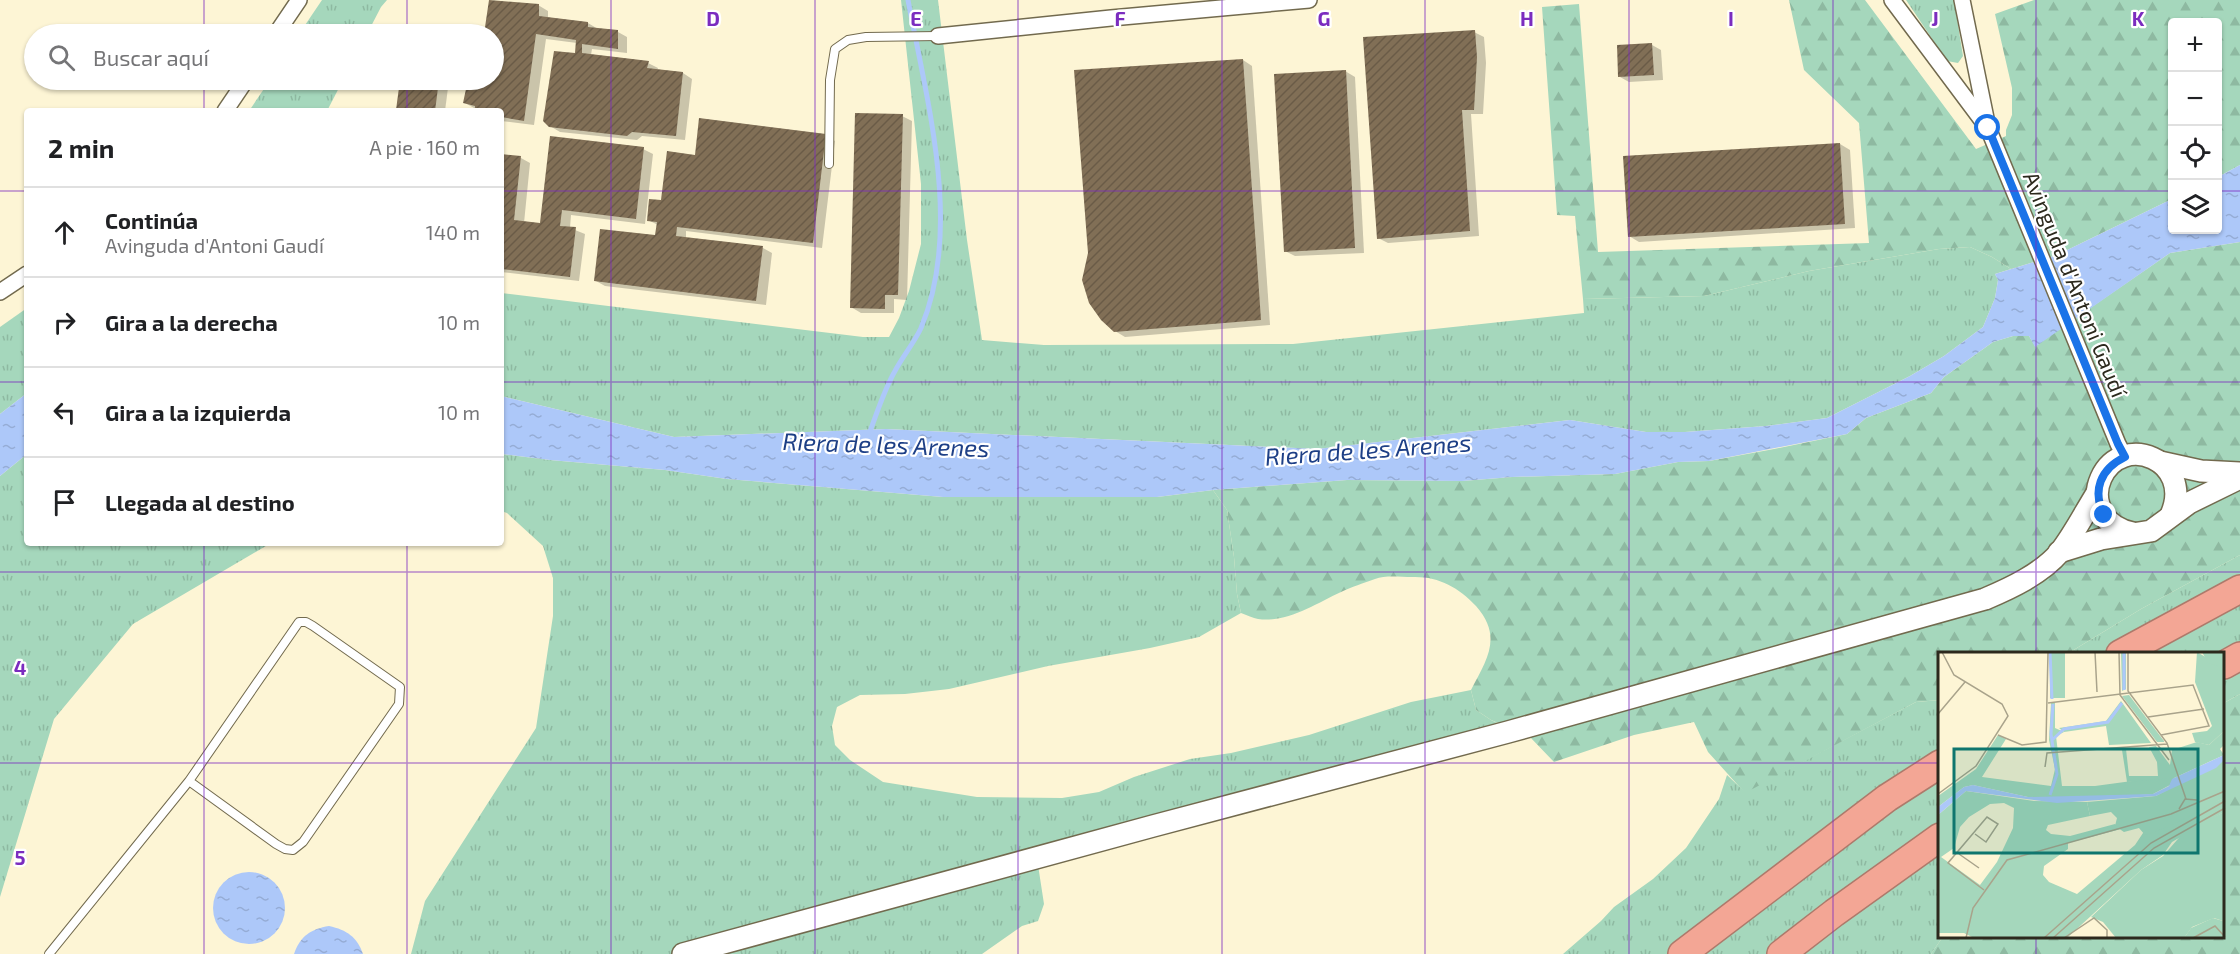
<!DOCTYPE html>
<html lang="es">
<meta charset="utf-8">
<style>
:root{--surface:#fff;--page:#f6f6f6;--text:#202124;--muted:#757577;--line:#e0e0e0}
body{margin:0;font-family:"Exo 2",sans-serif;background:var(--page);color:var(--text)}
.controls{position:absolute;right:18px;top:18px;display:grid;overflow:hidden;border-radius:6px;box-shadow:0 2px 4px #0004}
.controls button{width:54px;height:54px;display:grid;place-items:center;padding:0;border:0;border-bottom:2px solid var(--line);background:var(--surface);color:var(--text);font:30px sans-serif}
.stop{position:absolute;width:18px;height:18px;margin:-14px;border:4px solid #1a73e8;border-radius:50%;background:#fff}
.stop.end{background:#1a73e8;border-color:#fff;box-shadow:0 2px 6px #0008}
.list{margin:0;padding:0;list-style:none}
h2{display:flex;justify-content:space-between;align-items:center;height:78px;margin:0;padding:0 24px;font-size:26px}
h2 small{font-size:20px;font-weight:400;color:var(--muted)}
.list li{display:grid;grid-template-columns:39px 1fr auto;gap:18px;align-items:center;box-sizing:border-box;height:90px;padding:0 24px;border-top:2px solid var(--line)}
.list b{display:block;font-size:22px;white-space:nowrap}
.list p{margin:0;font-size:20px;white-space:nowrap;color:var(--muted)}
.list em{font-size:20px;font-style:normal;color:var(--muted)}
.icon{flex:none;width:33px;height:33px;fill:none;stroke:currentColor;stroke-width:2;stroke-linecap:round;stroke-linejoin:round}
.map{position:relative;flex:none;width:2240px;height:954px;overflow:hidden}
.search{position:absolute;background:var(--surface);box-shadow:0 2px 4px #0004;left:24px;top:24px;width:480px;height:66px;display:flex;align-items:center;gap:15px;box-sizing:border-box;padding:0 21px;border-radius:33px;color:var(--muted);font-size:22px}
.panel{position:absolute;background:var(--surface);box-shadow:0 2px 4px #0004;left:24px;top:108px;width:480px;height:438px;border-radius:6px}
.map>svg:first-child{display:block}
.grass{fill:url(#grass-tufts)}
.forest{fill:url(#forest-firs)}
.water{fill:url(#water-ripples)}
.shadow{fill:#0003}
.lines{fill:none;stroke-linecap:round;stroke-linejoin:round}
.stream{stroke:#adc8f9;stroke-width:5}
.building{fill:url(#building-hatch)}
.lane-casing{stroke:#726a4e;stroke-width:10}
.street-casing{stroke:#726a4e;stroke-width:18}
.secondary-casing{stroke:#726a4e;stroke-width:24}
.highway-casing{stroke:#ad7a6b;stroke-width:30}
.lane{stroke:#fff;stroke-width:8}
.street{stroke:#fff;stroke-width:15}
.secondary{stroke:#fff;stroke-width:21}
.highway{stroke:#f3a695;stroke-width:27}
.route{stroke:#1a73e8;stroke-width:8}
.grid{fill:none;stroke:#7b2cbf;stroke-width:1.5;stroke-opacity:0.55}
.labels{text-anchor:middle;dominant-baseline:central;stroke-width:4.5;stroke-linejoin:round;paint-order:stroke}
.street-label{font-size:22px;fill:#2c291d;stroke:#fff}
.water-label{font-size:24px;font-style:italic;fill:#1d3f86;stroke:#fff}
.inset-river{fill:none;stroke:#adc8f9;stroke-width:3}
.inset-road{fill:none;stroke:#a9a38b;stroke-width:1.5}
.view{fill:#0f766e;fill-opacity:0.15;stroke:#0f766e;stroke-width:3}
.inset-edge{fill:none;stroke:#2c291d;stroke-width:3}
.grid-label{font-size:20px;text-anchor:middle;font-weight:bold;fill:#7b2cbf;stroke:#fff;stroke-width:4.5;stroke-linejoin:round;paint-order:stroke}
</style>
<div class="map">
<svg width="2240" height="954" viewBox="0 0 2240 954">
<defs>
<pattern id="grass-tufts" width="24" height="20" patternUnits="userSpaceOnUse" patternTransform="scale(1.5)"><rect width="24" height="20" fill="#a5d7bc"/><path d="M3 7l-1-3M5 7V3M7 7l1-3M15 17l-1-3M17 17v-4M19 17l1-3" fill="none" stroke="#8eb9a1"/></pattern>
<pattern id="forest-firs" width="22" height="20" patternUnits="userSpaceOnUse" patternTransform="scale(1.5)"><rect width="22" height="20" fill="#a5d7bc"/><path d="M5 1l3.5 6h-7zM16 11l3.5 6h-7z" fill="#8eb9a1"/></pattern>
<pattern id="water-ripples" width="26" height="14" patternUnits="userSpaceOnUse" patternTransform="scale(1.5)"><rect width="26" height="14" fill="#adc8f9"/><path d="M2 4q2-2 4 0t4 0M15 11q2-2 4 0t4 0" fill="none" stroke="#95acd5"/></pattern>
<pattern id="building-hatch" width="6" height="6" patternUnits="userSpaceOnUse" patternTransform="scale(1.5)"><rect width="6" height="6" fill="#816f56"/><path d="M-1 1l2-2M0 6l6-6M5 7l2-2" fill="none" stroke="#6a5b47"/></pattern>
</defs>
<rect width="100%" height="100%" fill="#fdf5d5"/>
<g class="grass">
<polygon points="322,0 387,0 381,7 367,34 299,34"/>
<polygon points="901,0 938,0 967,240 982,340 1044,345 1293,344 1584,313 1583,299 1704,296 1809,271 1939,249 1970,247 1992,257 2011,269 1995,274 1998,280 1995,298 1983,327 1944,356 1910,376 1827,418 1766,426 1685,432 1646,432 1570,420 1317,449 886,429 674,437 501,396 501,293 863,337 889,337 899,318 909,291 921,244 921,184"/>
<polygon points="1906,0 1954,0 1963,56 1958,63 1947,61"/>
<polygon points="270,80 343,80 327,111 249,111"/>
<polygon points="27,308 27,393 0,414 0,327"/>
<polygon points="27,454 27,543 271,543 133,624 54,719 0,897 0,476"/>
<polygon points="501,454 550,460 665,470 727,479 943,497 1157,497 1213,490 1227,510 1234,557 1237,594 1241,613 1199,637 1150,648 1048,666 949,689 905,694 860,695 837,707 832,726 835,745 850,760 883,782 977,797 1062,798 1099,792 1134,777 1190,759 1231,753 1309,735 1411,702 1471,690 1476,710 1491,720 1512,730 1038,865 1044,904 1038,921 1022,926 982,954 411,954 425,901 536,728 553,616 553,578 543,546 507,513 501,511"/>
<polygon points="2240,555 2240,694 2224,703 2224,654 2067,654 2141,609"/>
<polygon points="1940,700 1940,938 1942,938 1931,954 1563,954 1601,921 1614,907 1653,879 1686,848 1719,799 1727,775 1745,792 1916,702"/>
</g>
<g class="forest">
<polygon points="1789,0 1865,0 1976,149 2006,136 2006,130 2012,115 2012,88 1995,14 2034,0 2240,0 2240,165 2218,177 2218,22 2172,22 2172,199 2057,255 2011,269 1992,257 1970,247 1939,249 1809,271 1704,296 1583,299 1575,216 1557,215 1542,7 1579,4 1598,252 1869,243 1859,123 1804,70"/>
<path d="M 2240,242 L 2240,555 L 2141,609 L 2067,654 L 1940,654 L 1940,700 L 1916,702 L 1745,793 L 1708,752 L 1694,722 L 1634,735 L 1554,762 L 1529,736 L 1491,720 L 1476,710 L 1471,690 C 1487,659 1503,637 1476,606 C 1458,587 1438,576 1412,577 C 1400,577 1385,575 1375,579 C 1364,583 1351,587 1341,592 C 1315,604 1288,623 1258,619 C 1253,618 1247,615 1241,613 L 1237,594 L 1234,557 L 1227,510 L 1213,490 L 1347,480 L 1462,481 L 1512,477 L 1615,474 L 1678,462 L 1709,461 L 1774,449 L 1847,434 L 1866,418 L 1931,393 L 1944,377 L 1993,342 L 2013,336 L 2029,336 L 2035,346 L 2170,253 Z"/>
<polygon points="2240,694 2240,954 1931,954 1942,938 2224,938 2224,703"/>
</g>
<g class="water">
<polygon points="2240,165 2240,242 2170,253 2035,347 2029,336 2013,336 1993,342 1944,377 1931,393 1866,418 1847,434 1709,461 1678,462 1615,474 1512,477 1462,481 1347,480 1213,490 1157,497 943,497 727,479 665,470 550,460 501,454 501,396 674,437 886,429 1317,449 1570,420 1646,432 1685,432 1766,426 1827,418 1910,376 1944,356 1983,327 1995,298 1998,280 1995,274 2057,255 2172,199 2172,230 2218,230 2218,177"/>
<polygon points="27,393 27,454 0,476 0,414"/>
<circle cx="249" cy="908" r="36"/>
<path d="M 329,926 C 347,930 357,937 363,954 L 294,954 C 300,936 311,929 329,926 Z"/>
</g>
<g class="shadow">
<polygon points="490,1 538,5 548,11 548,19 588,23 598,29 618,32 627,37 627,53 592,49 591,55 648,63 658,68 657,71 683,73 692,79 685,140 642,136 637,140 560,132 550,126 577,54 577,43 546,39 534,125 501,121 501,111 476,111 476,109 465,103 477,90 479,80 494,80 494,34 485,34"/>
<polygon points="1474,32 1484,37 1486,63 1483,114 1471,114 1479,236 1388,243 1378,238"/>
<polygon points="1652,45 1661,50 1663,80 1629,82 1620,77"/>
<polygon points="1243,60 1252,66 1270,325 1125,337 1115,331"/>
<polygon points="1345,71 1355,77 1364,253 1295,256 1285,251"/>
<polygon points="402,80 449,80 445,111 402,111 398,109"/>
<polygon points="902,116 912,121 907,300 894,299 894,313 861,313 851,307"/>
<polygon points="826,135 835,141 822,248 686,231 686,238 763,248 772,253 766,305 605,286 596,281 656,237 658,225 648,220 696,156"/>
<polygon points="1840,144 1850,150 1855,228 1639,242 1629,236 1624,158"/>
<polygon points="643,149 653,154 645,224 571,215 570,228 585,234 579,281 501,272 501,155 521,158 530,163 524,223 541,225"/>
</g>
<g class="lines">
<path class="stream" d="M 869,434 C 877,413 884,390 895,371 C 903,356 914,343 921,328 C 963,228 927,102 908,0"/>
</g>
<g class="building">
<polygon points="489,0 539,4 539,16 588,22 588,27 618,30 618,49 582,44 582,53 649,61 647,68 683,72 676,136 632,132 627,136 549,127 543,121 554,51 575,53 576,40 536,34 524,121 501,117 501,111 475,111 475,106 463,103 466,89 476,89 477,80 494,80 494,34 484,34"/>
<polygon points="1475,30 1477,57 1474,110 1462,110 1470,231 1377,239 1363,37"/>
<polygon points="1652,43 1654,75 1618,77 1617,45"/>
<polygon points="1243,59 1261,320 1114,332 1101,320 1089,303 1082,280 1088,253 1074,70"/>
<polygon points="1346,70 1355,248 1284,252 1274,74"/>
<polygon points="400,80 439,80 435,111 396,110"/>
<polygon points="855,113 903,114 898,295 885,295 885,309 850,308"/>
<polygon points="699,118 826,134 813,243 677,227 676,236 763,246 756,301 594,281 600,229 655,235 657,222 647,221 649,199 661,200 667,151 695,155"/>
<polygon points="550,136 644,147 636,219 562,210 560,226 576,227 570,277 501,269 501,154 521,156 514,220 540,223"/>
<polygon points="1840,143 1845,224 1628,237 1623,156"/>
</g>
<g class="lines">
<g class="lane-casing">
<g id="lane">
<polyline points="829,164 830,80 835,49 848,40 866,37 938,36"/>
<polyline points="49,954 189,781 299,622 306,622 313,626 400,687 399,704 303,842 293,850 285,849 276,844 189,781"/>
</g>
</g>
<g class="street-casing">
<g id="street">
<polyline points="1892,0 1984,123"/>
<polyline points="1962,0 1988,128 2118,444 2125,457"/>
<polyline points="276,34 299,0"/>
<polyline points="938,36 1111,18 1309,0"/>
<polyline points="225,111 246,80"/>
<polyline points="0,292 27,274"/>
</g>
</g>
<g class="secondary-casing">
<g id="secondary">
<polyline points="2160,462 2201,471 2240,473"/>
<path d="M 2133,533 C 2117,530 2104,521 2099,505 C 2096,496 2097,487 2101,478 C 2122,431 2195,460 2171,515"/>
<polyline points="2059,552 2101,539 2151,531 2189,503 2240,478"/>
<path d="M 683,954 L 1153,826 L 1508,732 L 1985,599 C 2011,588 2041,574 2060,552 C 2074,534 2085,512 2097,493"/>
</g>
</g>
<g class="highway-casing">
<g id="highway">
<polyline points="2120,654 2240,589"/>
<polyline points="2224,665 2240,656"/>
<polyline points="1682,954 1887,798 1940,764"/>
<polyline points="1781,954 1834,913 1940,837"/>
</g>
</g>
<use href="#lane" class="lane"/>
<use href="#street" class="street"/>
<use href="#secondary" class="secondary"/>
<use href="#highway" class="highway"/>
</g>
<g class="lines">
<path class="route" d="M 1988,128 L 2118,444 L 2125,457 C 2100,469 2092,491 2104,515"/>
</g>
<path class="grid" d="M 204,0 L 204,34M 407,0 L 407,34M 611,0 L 611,954M 815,0 L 815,954M 1018,0 L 1018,954M 1222,0 L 1222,954M 1425,0 L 1425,954M 1629,0 L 1629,954M 1833,0 L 1833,954M 2036,0 L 2036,654M 204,80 L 204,111M 407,80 L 407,111M 0,191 L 27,191M 501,191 L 2172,191M 2218,191 L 2240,191M 0,382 L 27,382M 501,382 L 2240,382M 204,543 L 204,954M 407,543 L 407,954M 0,572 L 2240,572M 0,763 L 1940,763M 2224,763 L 2240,763M 2036,938 L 2036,954"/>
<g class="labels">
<g class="street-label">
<text transform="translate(2076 284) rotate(68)">Avinguda d'Antoni Gaudí</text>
</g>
<g class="water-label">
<text transform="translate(886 444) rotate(2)">Riera de les Arenes</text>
<text transform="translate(1368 449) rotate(-4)">Riera de les Arenes</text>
</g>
</g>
<g transform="translate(1938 652)">
<rect width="286" height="286" fill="#fdf5d5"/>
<path d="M 112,0 L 127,0 L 127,46 L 112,46 ZM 183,0 L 188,0 L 188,37 L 184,39 ZM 259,0 L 286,16 L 286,79 L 271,93 L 257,90 L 254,81 L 269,79 L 274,74 L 257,30 ZM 191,43 L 226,89 L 226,90 L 219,90 L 184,44 ZM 113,51 L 117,51 L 117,76 L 126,80 L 118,84 L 124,134 L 157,134 L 231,124 L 236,126 L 232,133 L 215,142 L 160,146 L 90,145 L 35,133 L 26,135 L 0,155 L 0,144 L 38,117 L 60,83 L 68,87 L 44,125 L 113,134 L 117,117 L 111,88 ZM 28,139 L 96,149 L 149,150 L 152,164 L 110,173 L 108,178 L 113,182 L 132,184 L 177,172 L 183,177 L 130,191 L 130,197 L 106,214 L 105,223 L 111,230 L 139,242 L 197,193 L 205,181 L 286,146 L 286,160 L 234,190 L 225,203 L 203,218 L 129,286 L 36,286 L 26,281 L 0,281 L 0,163 ZM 66,151 L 76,156 L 75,176 L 59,210 L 42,233 L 3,205 L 16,196 L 22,175 L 31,165 L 52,152 Z" fill="#a5d7bc" fill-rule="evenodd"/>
<path d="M 264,0 L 286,0 L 286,16 L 270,11 ZM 183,49 L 213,91 L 171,93 L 168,74 L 126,80 L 121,76 L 168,69 ZM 286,79 L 286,93 L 282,97 L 286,103 L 236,126 L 189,130 L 184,98 L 188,97 L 191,124 L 220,124 L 219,110 L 211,95 L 218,94 L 232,113 L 234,98 L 259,90 L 271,93 ZM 286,108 L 286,146 L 232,174 L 207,183 L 201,176 L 186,180 L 177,174 L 179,166 L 173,160 L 152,164 L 149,150 L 218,144 ZM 286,160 L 286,283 L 285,269 L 276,266 L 254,275 L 246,286 L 178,286 L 165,270 L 153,265 L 203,218 L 225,204 L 246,180 Z" fill="#a5d7bc"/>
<path d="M 275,266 L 285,269 L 286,286 L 246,286 L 253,276 Z" fill="#a5d7bc"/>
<path d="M 286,103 L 286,108 L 278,116 L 218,144 L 119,151 L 28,139 L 0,163 L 0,155 L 26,135 L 35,133 L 90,145 L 215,142 L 231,134 L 234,127 Z" fill="#adc8f9"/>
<path class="inset-river" d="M 112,0 L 114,47M 186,38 L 186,0M 114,88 L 126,77 L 170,70 L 184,51M 112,143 L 119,122 L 113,82 L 115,52"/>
<path class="inset-road" d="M 157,0 L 159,40M 181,0 L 182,43 L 231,108M 190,0 L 190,39 L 229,91 L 248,147M 110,51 L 255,33 L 271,74 L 223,83M 0,62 L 27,30M 210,65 L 266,57M 60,83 L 84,93 L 108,90 L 110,0M 107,115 L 109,101 L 229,92M 0,142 L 38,114 L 70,64 L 64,52 L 16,23 L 4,0M 241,157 L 247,147 L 259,148M 37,182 L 48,190 L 60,172 L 49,165 L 10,211 L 46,238M 21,202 L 41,216M 28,286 L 35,256 L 69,208 L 233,162 L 287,139M 106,286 L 213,191 L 287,149M 115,286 L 216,196 L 287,156M 126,286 L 156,266 L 169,278 L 169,286M 255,286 L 277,274 L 287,285"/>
<path class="view" d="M 16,97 L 260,97 L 260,201 L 16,201 Z"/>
<rect width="286" height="286" class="inset-edge"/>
</g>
<g class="grid-label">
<text x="713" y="26">D</text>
<text x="916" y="26">E</text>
<text x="1120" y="26">F</text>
<text x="1324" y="26">G</text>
<text x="1527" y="26">H</text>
<text x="1731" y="26">I</text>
<text x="1935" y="26">J</text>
<text x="2138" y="26">K</text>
<text x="20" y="675">4</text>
<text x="20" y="865">5</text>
</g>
</svg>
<div class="controls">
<button>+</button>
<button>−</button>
<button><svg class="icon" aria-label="locate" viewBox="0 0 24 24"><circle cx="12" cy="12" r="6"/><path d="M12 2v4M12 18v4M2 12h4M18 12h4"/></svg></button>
<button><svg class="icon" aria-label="layers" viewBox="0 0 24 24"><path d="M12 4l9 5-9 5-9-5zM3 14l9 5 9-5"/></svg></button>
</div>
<div class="stop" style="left:1988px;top:128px"></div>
<div class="stop end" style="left:2104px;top:515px"></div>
<div class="search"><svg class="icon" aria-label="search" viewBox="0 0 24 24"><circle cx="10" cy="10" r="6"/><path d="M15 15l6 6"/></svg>Buscar aquí</div>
<section class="panel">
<h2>2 min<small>A pie · 160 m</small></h2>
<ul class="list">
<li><svg class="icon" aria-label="ahead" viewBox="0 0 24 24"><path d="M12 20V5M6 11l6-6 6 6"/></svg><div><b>Continúa</b><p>Avinguda d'Antoni Gaudí</p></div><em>140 m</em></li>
<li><svg class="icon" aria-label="right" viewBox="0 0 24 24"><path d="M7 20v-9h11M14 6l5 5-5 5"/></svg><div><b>Gira a la derecha</b></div><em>10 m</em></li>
<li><svg class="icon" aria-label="left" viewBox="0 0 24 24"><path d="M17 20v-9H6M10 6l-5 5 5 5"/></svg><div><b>Gira a la izquierda</b></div><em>10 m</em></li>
<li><svg class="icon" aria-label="arrive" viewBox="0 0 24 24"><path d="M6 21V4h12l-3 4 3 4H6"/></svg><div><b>Llegada al destino</b></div></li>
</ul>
</section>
</div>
